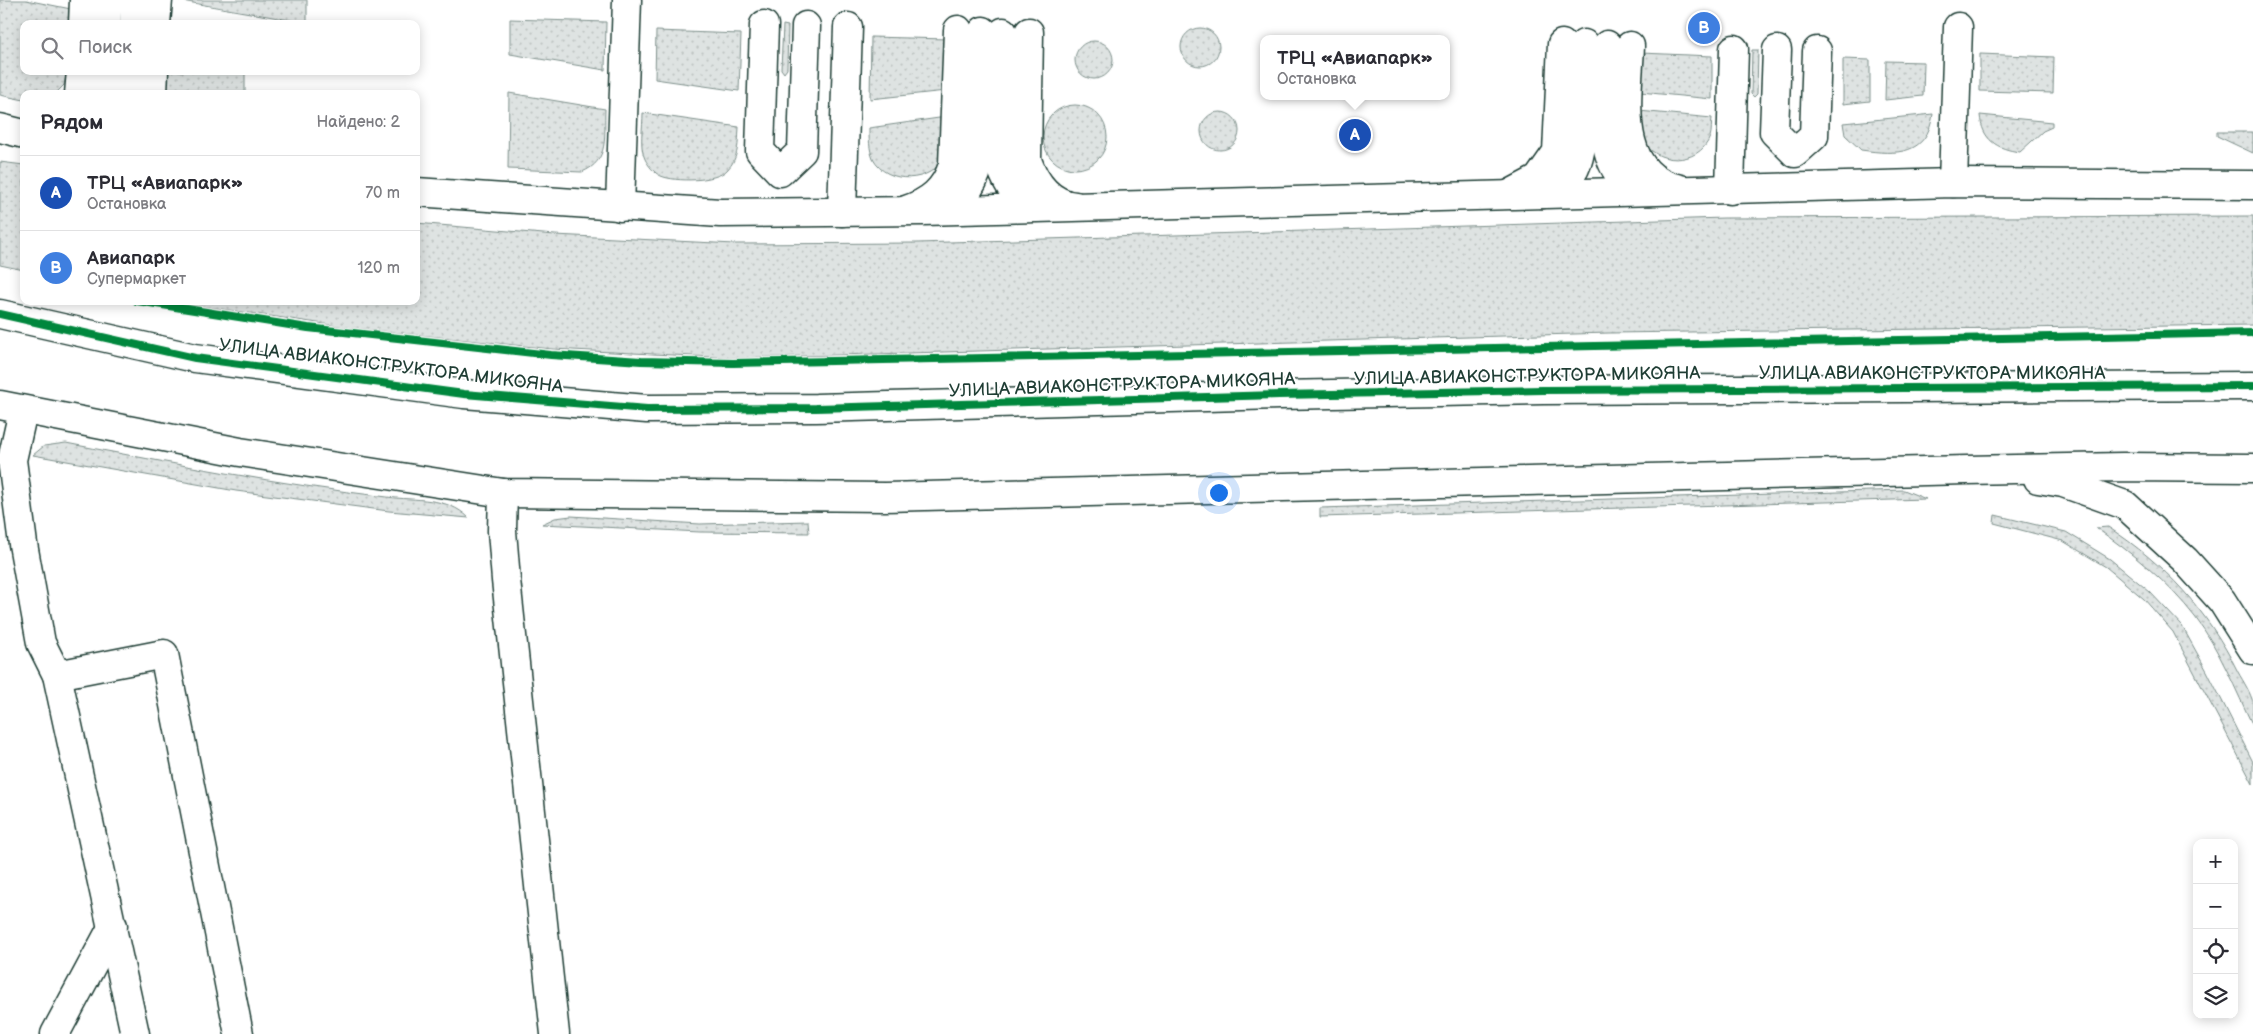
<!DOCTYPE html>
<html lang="ru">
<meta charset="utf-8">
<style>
:root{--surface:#fff;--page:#f2f2f3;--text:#2b2b33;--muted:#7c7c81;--line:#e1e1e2;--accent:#d93025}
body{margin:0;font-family:"Balsamiq Sans",sans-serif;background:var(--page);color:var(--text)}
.controls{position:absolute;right:15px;bottom:15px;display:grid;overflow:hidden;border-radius:10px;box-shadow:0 2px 12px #0003}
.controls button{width:45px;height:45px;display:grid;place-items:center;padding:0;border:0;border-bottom:1px solid var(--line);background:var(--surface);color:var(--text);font:25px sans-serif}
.you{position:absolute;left:1218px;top:492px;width:18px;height:18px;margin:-12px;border:4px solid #fff;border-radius:50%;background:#1a73e8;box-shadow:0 0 0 8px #1a73e833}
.badge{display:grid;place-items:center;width:32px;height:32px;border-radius:50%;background:var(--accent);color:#fff;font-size:16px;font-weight:700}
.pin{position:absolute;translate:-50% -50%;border:2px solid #fff;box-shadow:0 1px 5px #0006}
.popup{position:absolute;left:1260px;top:35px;width:190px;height:65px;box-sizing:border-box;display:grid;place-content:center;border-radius:10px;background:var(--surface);filter:drop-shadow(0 1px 4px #0005);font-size:16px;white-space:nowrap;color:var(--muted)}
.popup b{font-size:19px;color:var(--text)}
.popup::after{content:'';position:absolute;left:50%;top:100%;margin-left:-10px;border:10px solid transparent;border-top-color:var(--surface)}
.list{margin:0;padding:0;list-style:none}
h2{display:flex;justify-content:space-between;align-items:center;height:65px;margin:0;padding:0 20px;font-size:21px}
h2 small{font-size:16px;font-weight:400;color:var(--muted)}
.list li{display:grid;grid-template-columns:32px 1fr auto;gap:15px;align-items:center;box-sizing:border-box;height:75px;padding:0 20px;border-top:1px solid var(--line)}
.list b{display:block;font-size:19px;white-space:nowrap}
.list p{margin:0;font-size:16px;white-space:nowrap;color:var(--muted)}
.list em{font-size:16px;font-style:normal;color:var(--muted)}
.icon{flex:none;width:28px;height:28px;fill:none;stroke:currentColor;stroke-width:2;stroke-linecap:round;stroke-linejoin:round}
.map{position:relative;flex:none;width:2253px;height:1034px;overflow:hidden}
.search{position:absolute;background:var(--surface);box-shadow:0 2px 12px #0003;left:20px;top:20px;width:400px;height:55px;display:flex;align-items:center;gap:12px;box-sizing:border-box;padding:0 18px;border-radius:10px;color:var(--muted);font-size:19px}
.panel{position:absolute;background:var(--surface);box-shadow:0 2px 12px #0003;left:20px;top:90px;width:400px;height:215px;border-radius:10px}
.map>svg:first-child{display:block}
.grass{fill:url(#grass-dots);stroke:#7e908b}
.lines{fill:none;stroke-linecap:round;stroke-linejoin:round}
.minor-casing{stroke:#1f3d34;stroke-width:31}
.minor{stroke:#fff;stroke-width:28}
.cycleway-casing{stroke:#fff;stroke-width:11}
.cycleway{stroke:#00873e;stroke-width:8}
.labels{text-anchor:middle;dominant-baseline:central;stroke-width:4;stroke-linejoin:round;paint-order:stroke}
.street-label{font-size:18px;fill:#1f3d34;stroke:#fff}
</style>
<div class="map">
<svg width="2253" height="1034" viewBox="0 0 2253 1034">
<defs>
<pattern id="grass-dots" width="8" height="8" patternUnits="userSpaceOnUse" patternTransform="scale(1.25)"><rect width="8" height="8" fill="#dee3e2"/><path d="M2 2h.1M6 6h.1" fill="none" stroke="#bec4c2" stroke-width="1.8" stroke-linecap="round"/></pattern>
</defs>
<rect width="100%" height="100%" fill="#fff"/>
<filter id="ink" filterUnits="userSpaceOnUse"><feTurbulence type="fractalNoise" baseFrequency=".02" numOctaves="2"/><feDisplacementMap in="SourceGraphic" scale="10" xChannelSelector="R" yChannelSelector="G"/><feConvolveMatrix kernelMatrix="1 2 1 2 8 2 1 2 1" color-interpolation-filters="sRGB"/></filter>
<g filter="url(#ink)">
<g class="grass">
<polygon points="0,0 26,0 71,9 71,24 24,24 24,71 67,71 64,85 55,94 24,94 24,100 0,95"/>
<polygon points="176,0 307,0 307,23"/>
<polygon points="510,19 606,22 605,70 510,54"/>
<polygon points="783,25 788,26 787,69 784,73 781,69"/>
<circle cx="1200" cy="47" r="19"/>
<polygon points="656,31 741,34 739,91 655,79"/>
<polygon points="871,37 947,39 946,91 870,99"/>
<circle cx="1094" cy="60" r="19"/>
<polygon points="1752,50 1758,50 1757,94 1754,97 1751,94"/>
<polygon points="1641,53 1712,56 1712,99 1640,92"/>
<polygon points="1980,54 2054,57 2053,93 1980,91"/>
<polygon points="1843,59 1870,60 1870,101 1843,104"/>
<polygon points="1886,61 1924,62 1923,96 1885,100"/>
<polygon points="164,71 245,71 245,94 163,94"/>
<path d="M 509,93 L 605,109 C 604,135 610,161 582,172 L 508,169 Z"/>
<circle cx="1075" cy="137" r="32"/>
<path d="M 1639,111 L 1712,118 C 1711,123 1712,132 1710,137 C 1699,166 1654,166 1642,138 C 1639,130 1640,119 1639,111 Z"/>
<circle cx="1220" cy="131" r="19"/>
<path d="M 643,113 L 739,127 C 738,143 739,158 727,170 C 716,182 675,182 661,176 C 654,173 648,165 645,159 C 639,147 643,127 643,113 Z"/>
<path d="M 1933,114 C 1927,156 1897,155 1861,150 L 1845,135 L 1843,123 Z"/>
<path d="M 1980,115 L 2052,122 L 2052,127 L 2043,131 L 2020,152 C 1997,149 1982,140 1980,115 Z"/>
<path d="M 946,117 C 945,129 948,146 944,156 C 933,184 886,185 873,159 C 869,149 869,138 869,128 Z"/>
<polygon points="2217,132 2253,132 2253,153 2217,136"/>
<polygon points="0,162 24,165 24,270 0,265"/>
<polygon points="2253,216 2253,325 1609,333 733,358 552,349 345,327 168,301 416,301 416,223 555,235 735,244 917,243 1724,218"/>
<path d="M 66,443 C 173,464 279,484 387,497 C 416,501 447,496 469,518 L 389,511 L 236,491 L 33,455 L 44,446 Z"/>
<polygon points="1904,490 1926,499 1320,517 1320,508"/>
<polygon points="1995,515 2066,532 2110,559 2150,592 2182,626 2207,671 2253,762 2253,784 2173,632 2144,599 2106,567 2063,541 1994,523"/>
<polygon points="571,516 700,524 808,521 809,533 700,532 542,524 555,518"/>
<path d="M 2108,527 C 2165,564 2208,611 2238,672 C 2243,681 2251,693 2253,703 C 2253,710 2253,719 2253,726 C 2236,691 2219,648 2195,617 C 2168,582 2132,553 2096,528 Z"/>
</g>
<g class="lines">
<g class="minor-casing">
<g id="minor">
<polyline points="83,24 84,0"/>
<polyline points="106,24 108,0"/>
<polyline points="134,24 135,0"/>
<polyline points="156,24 158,0"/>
<polyline points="764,25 760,151 780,172 802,151 806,26"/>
<path d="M 1003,32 L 1001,166 C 1008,187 1020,205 1044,207"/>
<path d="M 1029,32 L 1027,160 C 1035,183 1049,203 1075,206"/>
<path d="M 1607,45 C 1606,87 1588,184 1650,191"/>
<path d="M 1630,46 C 1628,97 1613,175 1680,189"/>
<polyline points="1777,50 1774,132 1795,153 1814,136 1817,51"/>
<polyline points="79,94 81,71"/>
<polyline points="103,94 104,71"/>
<polyline points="130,94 132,71"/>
<polyline points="153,94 154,71"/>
<polyline points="0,128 24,134"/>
<polyline points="1953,183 1958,27"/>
<polyline points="1730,190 1734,49"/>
<polyline points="416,192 720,213 923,211 1953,183 2253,185"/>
<polyline points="1510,194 1538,179 1557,152 1562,44"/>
<path d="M 1542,194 C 1585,182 1582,144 1582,107 C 1583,86 1584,65 1584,44"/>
<polyline points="620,207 627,0"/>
<path d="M 938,209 C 958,204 969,193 976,174 L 983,31"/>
<path d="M 906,210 C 930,202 945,190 953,165 L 958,30"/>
<polyline points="842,212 848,27"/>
<polyline points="0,314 195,358 464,394 647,409 816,408 1279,395 1543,390 2253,386"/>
<polyline points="0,405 240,452 503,493 885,497 1967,470 2123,467 2253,468"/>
<polyline points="23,411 12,460 23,544 41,643 57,675 135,1034"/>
<polyline points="2038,479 2063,483 2125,505 2185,560 2222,601 2253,650"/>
<polyline points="503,493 502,531 506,580 555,1034"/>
<polyline points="57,675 164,654 239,1034"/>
<polyline points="55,1034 113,926"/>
</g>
</g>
<use href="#minor" class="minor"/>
<g class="cycleway-casing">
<g id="cycleway">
<polyline points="137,301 308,328 551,355 641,361 733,363 2253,333"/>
<polyline points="0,314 195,358 464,394 647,409 816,408 1279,395 1543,390 2253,386"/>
</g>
</g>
<use href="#cycleway" class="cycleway"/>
</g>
</g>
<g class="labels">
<g class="street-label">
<text transform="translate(391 366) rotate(7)">УЛИЦА АВИАКОНСТРУКТОРА МИКОЯНА</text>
<text x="1932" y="373">УЛИЦА АВИАКОНСТРУКТОРА МИКОЯНА</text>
<text transform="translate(1527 376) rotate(-1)">УЛИЦА АВИАКОНСТРУКТОРА МИКОЯНА</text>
<text transform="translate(1122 385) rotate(-2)">УЛИЦА АВИАКОНСТРУКТОРА МИКОЯНА</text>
</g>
</g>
</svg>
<div class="controls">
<button>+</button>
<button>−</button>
<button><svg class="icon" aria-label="locate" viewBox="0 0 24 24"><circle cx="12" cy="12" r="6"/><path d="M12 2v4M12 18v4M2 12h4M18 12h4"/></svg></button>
<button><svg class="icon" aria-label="layers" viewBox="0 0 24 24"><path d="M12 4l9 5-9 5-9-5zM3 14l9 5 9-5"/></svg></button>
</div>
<div class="you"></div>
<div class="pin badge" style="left:1355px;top:135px;background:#1a4fb4">A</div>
<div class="popup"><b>ТРЦ «Авиапарк»</b>Остановка</div>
<div class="pin badge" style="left:1704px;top:28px;background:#3f7fe0">B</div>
<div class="search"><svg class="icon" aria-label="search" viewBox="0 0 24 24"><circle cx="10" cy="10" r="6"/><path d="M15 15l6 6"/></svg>Поиск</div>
<section class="panel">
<h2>Рядом<small>Найдено: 2</small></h2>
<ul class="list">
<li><span class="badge" style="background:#1a4fb4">A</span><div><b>ТРЦ «Авиапарк»</b><p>Остановка</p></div><em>70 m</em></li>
<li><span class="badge" style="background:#3f7fe0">B</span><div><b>Авиапарк</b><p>Супермаркет</p></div><em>120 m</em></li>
</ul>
</section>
</div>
